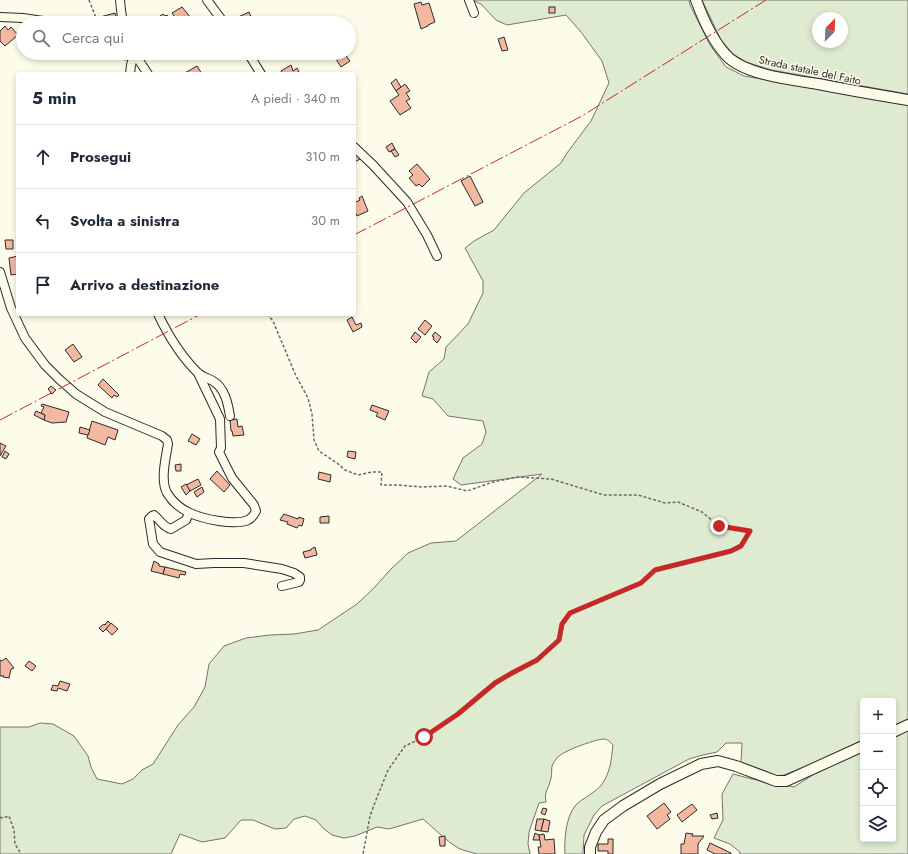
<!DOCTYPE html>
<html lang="it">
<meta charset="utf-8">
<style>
:root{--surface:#fff;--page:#f2f2f3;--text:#1f2937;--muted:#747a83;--line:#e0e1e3}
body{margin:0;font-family:Jost,sans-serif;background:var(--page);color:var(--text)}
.controls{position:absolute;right:12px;bottom:12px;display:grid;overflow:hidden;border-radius:4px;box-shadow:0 2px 6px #0003}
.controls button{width:36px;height:36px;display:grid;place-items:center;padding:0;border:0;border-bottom:1px solid var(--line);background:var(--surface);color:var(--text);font:20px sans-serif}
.compass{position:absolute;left:812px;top:12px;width:36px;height:36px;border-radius:50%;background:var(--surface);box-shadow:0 2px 6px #0003;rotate:24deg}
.stop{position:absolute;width:12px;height:12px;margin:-9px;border:3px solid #c62828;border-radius:50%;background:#fff}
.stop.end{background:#c62828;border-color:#fff;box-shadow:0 1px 4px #0008}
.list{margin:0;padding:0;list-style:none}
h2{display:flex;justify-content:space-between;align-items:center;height:52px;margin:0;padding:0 16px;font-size:17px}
h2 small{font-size:13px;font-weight:400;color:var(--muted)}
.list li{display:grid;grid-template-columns:26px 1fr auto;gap:12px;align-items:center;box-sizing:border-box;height:64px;padding:0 16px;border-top:1px solid var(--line)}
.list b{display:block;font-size:15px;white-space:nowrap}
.list em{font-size:13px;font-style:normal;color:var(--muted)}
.icon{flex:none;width:22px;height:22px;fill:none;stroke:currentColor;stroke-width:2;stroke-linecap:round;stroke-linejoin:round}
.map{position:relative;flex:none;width:908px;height:854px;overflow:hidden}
.search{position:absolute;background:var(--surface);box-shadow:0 2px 6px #0003;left:16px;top:16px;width:340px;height:44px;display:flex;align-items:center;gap:10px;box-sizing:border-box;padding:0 14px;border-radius:22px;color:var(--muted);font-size:15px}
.panel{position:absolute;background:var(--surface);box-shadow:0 2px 6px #0003;left:16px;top:72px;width:340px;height:244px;border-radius:4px}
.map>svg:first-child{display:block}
.green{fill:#deebd1;stroke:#74746e;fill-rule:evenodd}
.building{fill:#f2b8a0;stroke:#2b2b2b}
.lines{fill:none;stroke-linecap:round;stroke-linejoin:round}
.minor-casing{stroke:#2b2b2b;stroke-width:10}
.tertiary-casing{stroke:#2b2b2b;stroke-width:12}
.path{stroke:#6a6964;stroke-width:1.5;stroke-dasharray:3 2;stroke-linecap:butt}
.minor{stroke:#fdfbea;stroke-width:8}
.tertiary{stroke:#fdfbea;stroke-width:10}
.power{stroke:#c62828;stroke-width:1;stroke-dasharray:14 3 2 3;stroke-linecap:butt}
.route{stroke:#c62828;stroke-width:5}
.labels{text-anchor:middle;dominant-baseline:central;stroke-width:3;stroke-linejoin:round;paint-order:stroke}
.street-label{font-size:11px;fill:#2b2b2b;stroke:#fdfbea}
</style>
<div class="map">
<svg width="908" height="854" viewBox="0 0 908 854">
<rect width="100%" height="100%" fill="#fdfbea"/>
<g class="green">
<path d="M 472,0 L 689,0 L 690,5 L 710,45 L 726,67 L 744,76 L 908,104 L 908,719 L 893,726 L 893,701 L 863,701 L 863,740 L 814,763 L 784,775 L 777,776 L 741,762 L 742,743 L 726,743 L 717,752 L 703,755 L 689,759 L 602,806 L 594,815 L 584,835 L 583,854 L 565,854 C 564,840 566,817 575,806 C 583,797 596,793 602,784 C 611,771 611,760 613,745 C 610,742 608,739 603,739 C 594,740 562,751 557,758 C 549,768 553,768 551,778 C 549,789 544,790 546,802 L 539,803 L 529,832 L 528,844 L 530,854 L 477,854 C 471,852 464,851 458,848 C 445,840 434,828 423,819 L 389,829 L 377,827 L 355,836 L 344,838 L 332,835 L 323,828 L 316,820 L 305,816 L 294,819 L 286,828 L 275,829 L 253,820 L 241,820 L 225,838 L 202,842 L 180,834 L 171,854 L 0,854 L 0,727 L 29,727 L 40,723 L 53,724 L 74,736 L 88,756 L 91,767 L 97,779 L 122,784 L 133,779 L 142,770 L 153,764 L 178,725 L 194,707 L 205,687 L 209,664 L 224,646 L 246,638 L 270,635 L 294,634 L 318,630 L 357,604 L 374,588 L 390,570 L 408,553 L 431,543 L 456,541 L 542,474 L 461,485 L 453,479 L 463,458 L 482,444 L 486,432 L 483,421 L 448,416 L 433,399 L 422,396 L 429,372 L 444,359 L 446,347 L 468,324 L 483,293 L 483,281 L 465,248 L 474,241 L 494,230 L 524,193 L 561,163 L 567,153 L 591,121 L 609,83 L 602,61 L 581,32 L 566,15 L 507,25 L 496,20 L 481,4 Z"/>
<path d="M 702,0 L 908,0 L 908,94 L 771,70 L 746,62 L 733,54 L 721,40 ZM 818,18 L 842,18 L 842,42 L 818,42 Z"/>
<polygon points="908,730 908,854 740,854 740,852 730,844 714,838 723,820 722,794 733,774 752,779 794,787 814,774 863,751 863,839 893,839 893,737"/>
</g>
<g class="building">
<polygon points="421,2 422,5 429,3 435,22 428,25 428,26 421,29 414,4"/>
<polygon points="182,7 191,18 187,21 188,23 179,23 172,13"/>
<rect x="549" y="7" width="6" height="6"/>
<polygon points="249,12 254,23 238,23 236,18"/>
<polygon points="115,13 117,20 101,23 100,17"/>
<polygon points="163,14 165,16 167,15 173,23 165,23 160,16"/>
<polygon points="5,26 8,30 11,27 18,35 5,46 0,41 0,31"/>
<polygon points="504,37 508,50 502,51 498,39"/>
<polygon points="332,53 344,53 350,61 341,67"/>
<polygon points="291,65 293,71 297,68 300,74 282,74 281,71"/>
<polygon points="197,66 202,74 183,74"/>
<polygon points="396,79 401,87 396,91 391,83"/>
<polygon points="405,84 410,91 406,93 410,99 406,101 411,108 400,115 390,101 399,95 396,91"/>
<polygon points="392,143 395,149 389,152 386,147"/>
<polygon points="395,149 399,155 395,157 391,151"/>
<polygon points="354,152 360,159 355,162 354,160"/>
<polygon points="417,164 430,179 422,187 419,184 416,186 409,178 413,175 409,171"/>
<polygon points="470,176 483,202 475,206 461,181"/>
<polygon points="362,196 368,211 357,216 354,209 354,203 360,200 359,198"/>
<polygon points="5,240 13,240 13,249 6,249"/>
<polygon points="18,256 18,274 11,275 9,258"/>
<polygon points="352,317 356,325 361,323 362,327 353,332 347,320"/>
<polygon points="425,320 432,326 425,335 418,329"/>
<polygon points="415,332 421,337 416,343 411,338"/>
<polygon points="435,332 441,337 437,343 433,339 434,337 432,336"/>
<polygon points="73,344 82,357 74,362 65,350"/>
<polygon points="103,379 119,395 117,397 114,395 112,398 98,385"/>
<polygon points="51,386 56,390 52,394 48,389"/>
<polygon points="42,404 69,412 66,422 52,423 44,420 45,415 41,413 44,407 41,406"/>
<polygon points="372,405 389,411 385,420 376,416 378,413 370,410"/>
<polygon points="36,411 45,415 44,420 34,415"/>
<polygon points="237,419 238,427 242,426 244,435 233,436 232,431 231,431 230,420"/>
<polygon points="92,421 118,430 115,440 108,437 105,445 87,438"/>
<polygon points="80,427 90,430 88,435 79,433"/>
<polygon points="192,434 200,439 196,445 188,441"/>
<polygon points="0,443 6,446 0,456"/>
<polygon points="5,451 9,454 6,459 2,457"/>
<polygon points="348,451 356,452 355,459 347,457"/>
<polygon points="181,464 181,471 176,471 175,465"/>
<polygon points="217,471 230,485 224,492 210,479"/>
<polygon points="319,472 331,475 330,482 318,479"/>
<polygon points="198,479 201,485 190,491 186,485"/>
<polygon points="186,484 190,491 186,495 181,487"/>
<polygon points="202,487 204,492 197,497 194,492"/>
<polygon points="284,514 298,519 299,517 304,519 302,526 299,525 297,528 287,524 288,522 280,520"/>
<polygon points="329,516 329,523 320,523 320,517"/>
<polygon points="315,547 317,555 305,558 303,552 311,550 311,549"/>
<polygon points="154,561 159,564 159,566 165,567 163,574 151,571"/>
<polygon points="165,567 186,572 185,575 180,574 179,578 163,574"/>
<polygon points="108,621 111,624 103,632 99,628 104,624 105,625"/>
<polygon points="111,623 118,629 112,635 106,629"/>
<polygon points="6,658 14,668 11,669 9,678 3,677 4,676 0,676 0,660 2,661"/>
<polygon points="29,661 36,666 32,671 25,666"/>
<polygon points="60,681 70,684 67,691 58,688 57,691 51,690 53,685 58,686"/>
<polygon points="664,803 671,812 667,815 670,819 657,829 647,816"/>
<polygon points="692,804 697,810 682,822 677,815"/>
<polygon points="543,808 547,809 545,815 541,813"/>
<polygon points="717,813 718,818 712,819 710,815"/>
<polygon points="537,819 544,819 541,831 535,830"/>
<polygon points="544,819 550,821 548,832 541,831"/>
<polygon points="535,833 539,835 540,840 533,840"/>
<polygon points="686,833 693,834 692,836 704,836 698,844 698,854 681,854 681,844 684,844"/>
<polygon points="544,834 545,840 554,839 555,854 539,854 538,847 541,847 539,835"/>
<polygon points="445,836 445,846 440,846 439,837"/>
<polygon points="608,839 613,839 613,854 608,854 608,851 598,851 598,844 608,844"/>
<polygon points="710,843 731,853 731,854 715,854 707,850"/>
</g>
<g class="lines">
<g class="minor-casing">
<g id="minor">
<polyline points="120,0 121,10 123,23"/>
<polyline points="207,0 224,23"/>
<polyline points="469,0 474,13"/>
<polyline points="0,17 23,18 56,23"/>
<path d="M 118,53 C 123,56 128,56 134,55 L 131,65 L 130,74"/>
<polyline points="134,53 148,74"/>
<polyline points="248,53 261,74"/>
<polyline points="354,147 373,165 407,202 427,235 437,256"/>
<path d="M 0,272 L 11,308 L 25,338 L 45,365 L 59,379 L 76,394 L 105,412 L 162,436 L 167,440 L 168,444 C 166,457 160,480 167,493 C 172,501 181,509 190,513 C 203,519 235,526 248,520 C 252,518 254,515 256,511 L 254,505 L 232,478 L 219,452 L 221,448 L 220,419 L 198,373"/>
<path d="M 158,314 C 168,335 181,356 197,372 C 202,377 208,378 213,381 C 225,388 228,404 230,416"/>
<path d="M 189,513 L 186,520 L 171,529 C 163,527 160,520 154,515 L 152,516 L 149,519 L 153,544 L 160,552 L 196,564 L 214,563 L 244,563 L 282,569 L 294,573 L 300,577 L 300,580 L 299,582 L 282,586"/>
</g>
</g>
<g class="tertiary-casing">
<g id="tertiary">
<path d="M 696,0 C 703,19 714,44 729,58 C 748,75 793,80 818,84 C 848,90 878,95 908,100"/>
<polyline points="893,732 908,725"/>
<polyline points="590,854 590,847 596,832 604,820 623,806 660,784 701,764 718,761 736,766 776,781 786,781 863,746"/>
</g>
</g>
<g class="path">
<polyline points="89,0 98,23"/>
<polyline points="267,314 273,321 296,376 308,398 312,414 314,440 319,451 337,463 345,470 358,475 372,472 382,472 381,485 398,485 422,487 447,486 467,491 493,482 518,477 551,479 604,495 638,495 665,503 678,502 702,512 719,526 750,531 741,546 731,551 655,570 641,583 570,613 562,624 559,640 537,660 512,673 495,683 458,714 424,737 405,746 388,770 374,805 370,816 363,854"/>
<polyline points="0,817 2,818 9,816 14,830 15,844 21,854"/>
</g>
<use href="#minor" class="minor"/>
<use href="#tertiary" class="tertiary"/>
<g class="power">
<polyline points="354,235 582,116 766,0"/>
<polyline points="0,420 201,314"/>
</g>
</g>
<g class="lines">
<polyline class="route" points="424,737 458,714 495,683 512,673 537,660 559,640 562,624 570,613 641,583 655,570 731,551 741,546 750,531 719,526"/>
</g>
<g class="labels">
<g class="street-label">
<text transform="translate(810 70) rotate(12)">Strada statale del Faito</text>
</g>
</g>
</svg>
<div class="controls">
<button>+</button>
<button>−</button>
<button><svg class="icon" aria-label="locate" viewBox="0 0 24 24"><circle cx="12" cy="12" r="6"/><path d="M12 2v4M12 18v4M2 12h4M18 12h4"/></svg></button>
<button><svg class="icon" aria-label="layers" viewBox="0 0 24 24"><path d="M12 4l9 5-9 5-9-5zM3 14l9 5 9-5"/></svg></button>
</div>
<svg class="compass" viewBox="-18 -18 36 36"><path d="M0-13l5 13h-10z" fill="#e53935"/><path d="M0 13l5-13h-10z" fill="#747a83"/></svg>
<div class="stop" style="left:424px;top:737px"></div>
<div class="stop end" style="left:719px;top:526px"></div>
<div class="search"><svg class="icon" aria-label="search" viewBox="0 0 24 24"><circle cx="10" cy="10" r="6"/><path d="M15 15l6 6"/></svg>Cerca qui</div>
<section class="panel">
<h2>5 min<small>A piedi · 340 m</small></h2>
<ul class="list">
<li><svg class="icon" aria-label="ahead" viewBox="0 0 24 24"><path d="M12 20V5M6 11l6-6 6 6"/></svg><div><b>Prosegui</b></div><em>310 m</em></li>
<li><svg class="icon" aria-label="left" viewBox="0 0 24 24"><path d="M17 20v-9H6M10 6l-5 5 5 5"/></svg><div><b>Svolta a sinistra</b></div><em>30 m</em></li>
<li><svg class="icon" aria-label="arrive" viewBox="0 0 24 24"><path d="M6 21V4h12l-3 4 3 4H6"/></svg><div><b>Arrivo a destinazione</b></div></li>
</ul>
</section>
</div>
